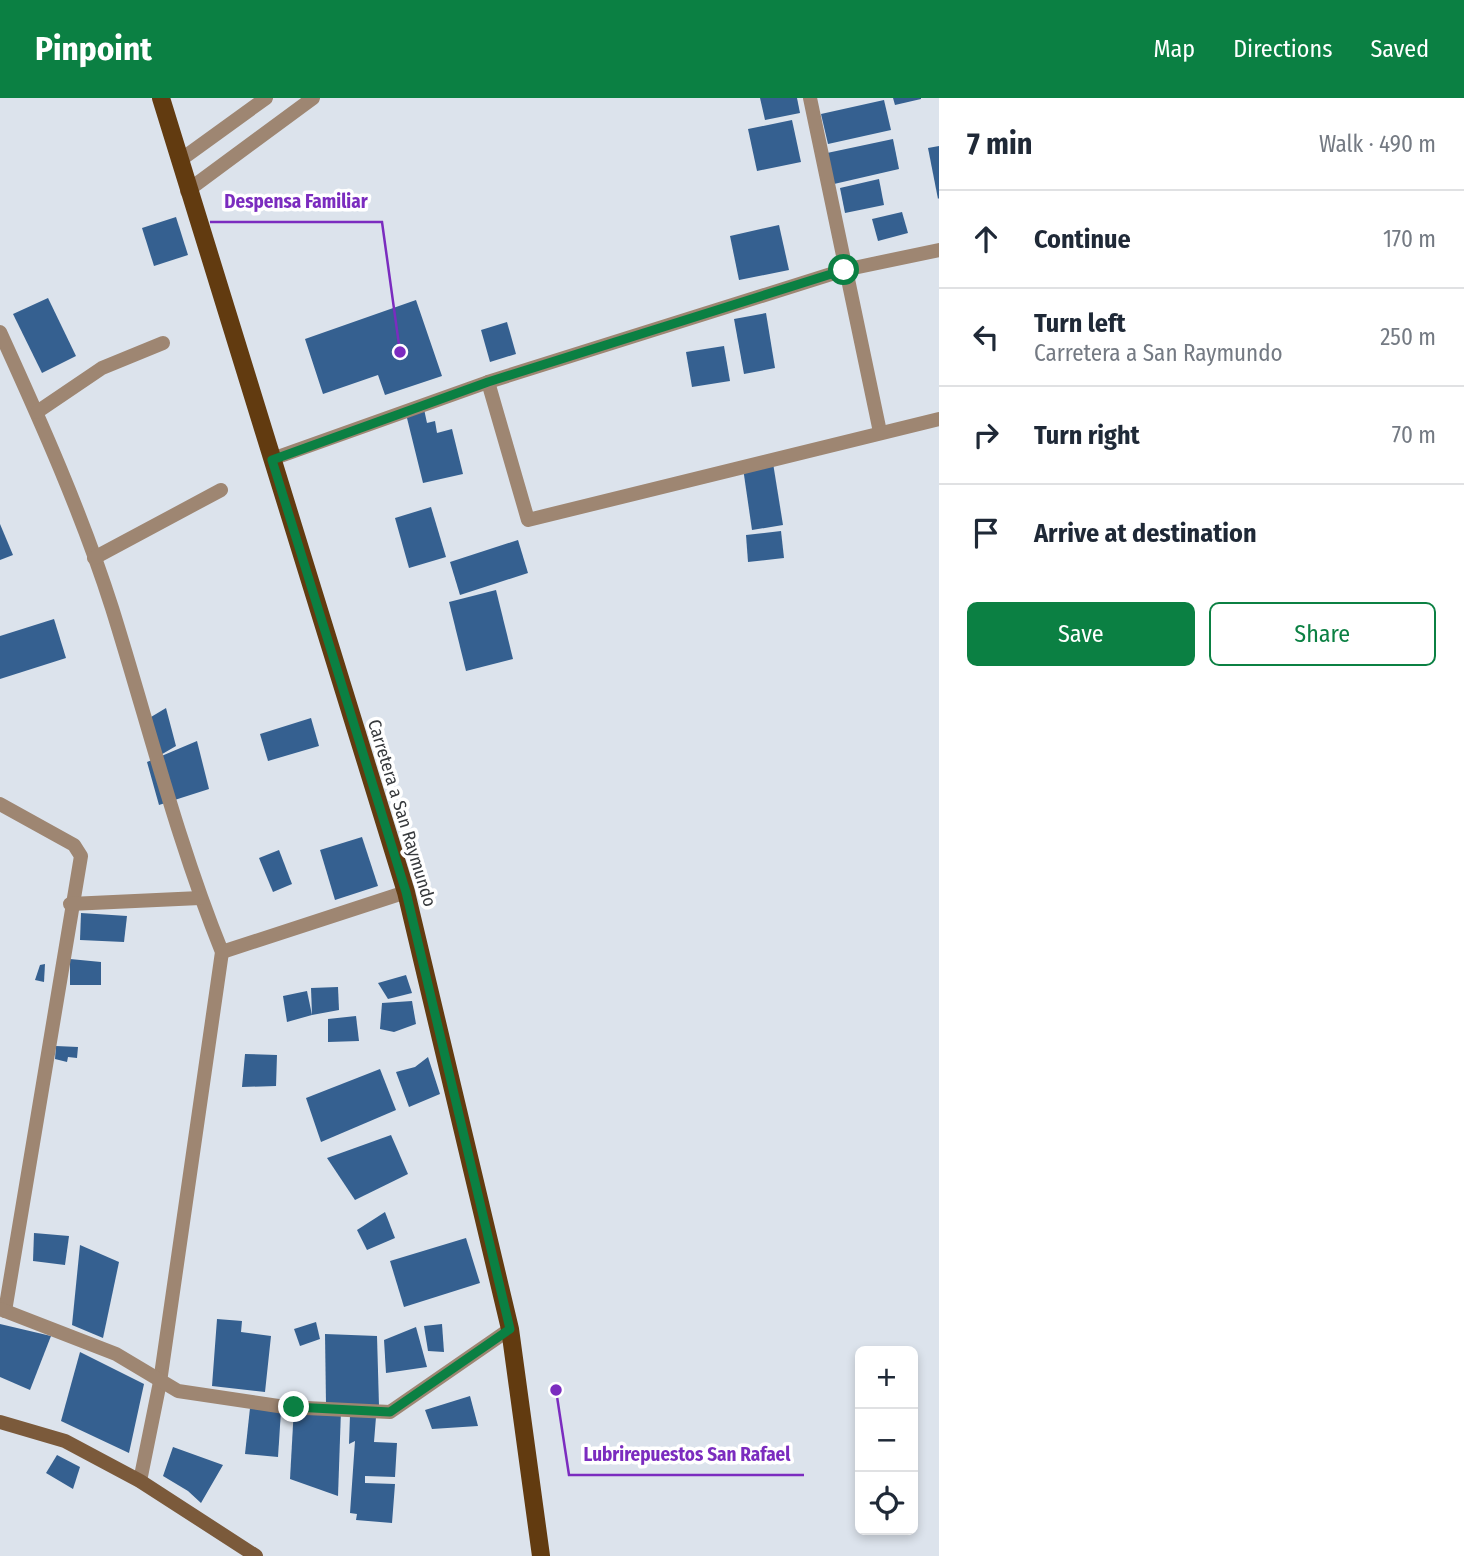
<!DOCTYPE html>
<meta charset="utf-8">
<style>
:root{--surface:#fff;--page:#f6f6f7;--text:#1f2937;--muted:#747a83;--line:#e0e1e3;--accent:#0b8043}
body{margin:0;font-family:"Fira Sans Condensed",sans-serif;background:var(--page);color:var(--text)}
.controls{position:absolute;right:21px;bottom:21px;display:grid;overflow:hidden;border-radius:10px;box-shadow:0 4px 10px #0003}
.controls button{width:63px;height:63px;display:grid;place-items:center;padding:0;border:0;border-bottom:2px solid var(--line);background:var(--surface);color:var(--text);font:35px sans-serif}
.stop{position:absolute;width:21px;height:21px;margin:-16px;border:5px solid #0b8043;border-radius:50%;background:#fff}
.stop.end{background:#0b8043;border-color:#fff;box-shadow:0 2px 7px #0008}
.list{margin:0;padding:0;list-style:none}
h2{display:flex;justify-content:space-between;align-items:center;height:91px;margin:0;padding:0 28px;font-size:30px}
h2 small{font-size:23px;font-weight:400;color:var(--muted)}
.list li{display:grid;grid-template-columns:46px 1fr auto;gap:21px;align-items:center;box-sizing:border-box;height:98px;padding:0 28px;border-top:2px solid var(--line)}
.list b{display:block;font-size:26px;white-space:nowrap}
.list p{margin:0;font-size:23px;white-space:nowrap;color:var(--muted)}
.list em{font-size:23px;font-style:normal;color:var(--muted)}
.actions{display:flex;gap:14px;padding:21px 28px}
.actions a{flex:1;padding:16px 0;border:2px solid var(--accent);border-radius:10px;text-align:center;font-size:24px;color:var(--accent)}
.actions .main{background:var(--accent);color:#fff}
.icon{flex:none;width:38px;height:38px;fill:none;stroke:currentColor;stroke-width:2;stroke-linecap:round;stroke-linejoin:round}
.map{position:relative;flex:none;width:939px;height:1458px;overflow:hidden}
header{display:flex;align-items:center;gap:42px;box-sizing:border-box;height:98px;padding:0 35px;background:var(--accent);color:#fff}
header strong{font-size:33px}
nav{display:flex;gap:38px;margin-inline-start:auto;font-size:24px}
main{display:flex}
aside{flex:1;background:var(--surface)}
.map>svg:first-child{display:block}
.building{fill:#356090}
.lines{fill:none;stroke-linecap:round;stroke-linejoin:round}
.minor{stroke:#9e8672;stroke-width:14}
.secondary{stroke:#7b5a3b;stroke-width:14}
.primary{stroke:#623b10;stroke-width:18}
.route{stroke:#0b8043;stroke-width:9}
.labels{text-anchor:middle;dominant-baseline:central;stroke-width:7;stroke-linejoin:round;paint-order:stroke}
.street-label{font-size:18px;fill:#373a3d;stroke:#fff}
.leader{fill:none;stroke:#7b2cbf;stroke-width:2.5}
.callout-dot{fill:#7b2cbf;stroke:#fff;stroke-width:2.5}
.callout-label{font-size:19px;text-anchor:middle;font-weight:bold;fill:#7b2cbf;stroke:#fff;stroke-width:7;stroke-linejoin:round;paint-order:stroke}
</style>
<header>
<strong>Pinpoint</strong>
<nav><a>Map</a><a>Directions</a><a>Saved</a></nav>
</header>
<main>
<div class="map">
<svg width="939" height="1458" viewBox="0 0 939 1458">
<rect width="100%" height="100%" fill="#dce3ec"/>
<g class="building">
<polygon points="760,0 797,0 800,15 765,22"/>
<polygon points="893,0 921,0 921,1 895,7"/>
<polygon points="884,2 891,32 828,46 821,16"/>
<polygon points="792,22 801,64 757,73 748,31"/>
<polygon points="893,41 899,71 834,86 827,55"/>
<polygon points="939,48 939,100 938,101 928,50"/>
<polygon points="879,81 884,107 845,115 840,90"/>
<polygon points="902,114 908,135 878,143 872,121"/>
<polygon points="176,119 188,157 154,168 142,130"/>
<polygon points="779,127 789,172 739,182 730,138"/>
<polygon points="48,200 76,258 42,275 13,216"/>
<polygon points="416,202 442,278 385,297 378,277 323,296 305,241"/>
<polygon points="766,215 775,270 744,276 734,221"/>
<polygon points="507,224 516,256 490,264 481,232"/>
<polygon points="724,248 730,283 692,289 686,254"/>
<polygon points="424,311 427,325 435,323 437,335 452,331 463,376 423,385 406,316"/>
<polygon points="773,365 783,427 752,432 743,370"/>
<polygon points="431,409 446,459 409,470 395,420"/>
<polygon points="0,426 13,457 0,462"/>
<polygon points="781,433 784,460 748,464 746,437"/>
<polygon points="518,442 528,475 460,497 450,464"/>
<polygon points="496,492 513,561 466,573 449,504"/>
<polygon points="54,521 66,560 0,581 0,538"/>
<polygon points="166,610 176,648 152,662 197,643 209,691 159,707 147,664 152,662 146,622"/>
<polygon points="311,620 319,648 268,663 260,636"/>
<polygon points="362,739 378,788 335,802 320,752"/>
<polygon points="279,752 292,786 273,794 259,760"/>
<polygon points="81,815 127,818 124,844 80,842"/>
<polygon points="70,861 101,864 101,887 70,887"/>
<polygon points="45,866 44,884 35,882 40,867"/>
<polygon points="406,877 412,895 388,901 378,885"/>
<polygon points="338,889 339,912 312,917 311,890"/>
<polygon points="307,893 312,917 287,924 283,898"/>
<polygon points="412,903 416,926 394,934 380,931 382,905"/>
<polygon points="356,918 359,943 328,944 328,921"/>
<polygon points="56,948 78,949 77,960 68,959 67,964 55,961"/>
<polygon points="245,956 277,957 276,988 242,989"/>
<polygon points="428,959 440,996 409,1009 396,974 415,969"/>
<polygon points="380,971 396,1012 321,1044 306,1000"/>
<polygon points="391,1037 408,1076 355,1102 327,1060"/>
<polygon points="385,1114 395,1140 367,1152 357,1132"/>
<polygon points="34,1135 69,1138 65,1167 33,1163"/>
<polygon points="466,1140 480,1185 404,1209 390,1163"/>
<polygon points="80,1147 119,1164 103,1240 72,1227"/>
<polygon points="217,1221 242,1223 241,1234 271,1238 265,1294 212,1288"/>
<polygon points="316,1224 320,1241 300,1248 294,1231"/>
<polygon points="0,1226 51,1238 30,1292 0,1279"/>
<polygon points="442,1226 444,1254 428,1253 424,1228"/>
<polygon points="416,1229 427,1269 386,1275 384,1242"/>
<polygon points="325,1236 377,1238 379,1308 326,1306"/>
<polygon points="80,1254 144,1286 129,1355 61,1323"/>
<polygon points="470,1298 478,1328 432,1331 425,1312"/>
<polygon points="294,1309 341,1312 338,1398 290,1381"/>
<polygon points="250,1310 281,1313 278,1359 245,1356"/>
<polygon points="350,1317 376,1319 374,1344 397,1345 395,1379 365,1378 365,1385 395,1386 392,1425 356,1422 357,1416 350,1415 355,1343 349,1346"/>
<polygon points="173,1349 223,1367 201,1405 188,1393 163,1378"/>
<polygon points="57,1357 80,1369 73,1391 46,1375"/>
</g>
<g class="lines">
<g class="minor">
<polyline points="810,0 880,334"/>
<polyline points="179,63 266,0"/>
<polyline points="187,93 313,0"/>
<path d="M 0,234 C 41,324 82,416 112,510 C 148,625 177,743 222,854 L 160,1284 L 140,1383"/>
<polyline points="488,284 528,422 939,321"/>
<polyline points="37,314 102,270 163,245"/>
<polyline points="272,361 488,284 844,172 939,152"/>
<polyline points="94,460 221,392"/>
<polyline points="0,706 74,747 81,758 5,1213"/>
<polyline points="70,806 200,800"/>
<polyline points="222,854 406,794"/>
<polyline points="0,1211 116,1256 178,1293 285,1309 390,1314 510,1231"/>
</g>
<polyline class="secondary" points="0,1324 65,1343 140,1383 256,1458"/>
<polyline class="primary" points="161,0 406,794 510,1231 541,1458"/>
</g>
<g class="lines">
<polyline class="route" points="294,1309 390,1314 510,1231 406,794 272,362 488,284 844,172"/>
</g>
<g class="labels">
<g class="street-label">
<text transform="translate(402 715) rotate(73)">Carretera a San Raymundo</text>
</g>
</g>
<path class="leader" d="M400 254L382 124H210M556 1292L569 1377H804"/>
<g class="callout-dot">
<circle cx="400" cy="254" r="7"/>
<circle cx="556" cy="1292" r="7"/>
</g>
<g class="callout-label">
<text x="296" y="110">Despensa Familiar</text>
<text x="687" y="1363">Lubrirepuestos San Rafael</text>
</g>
</svg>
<div class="controls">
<button>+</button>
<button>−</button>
<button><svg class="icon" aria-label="locate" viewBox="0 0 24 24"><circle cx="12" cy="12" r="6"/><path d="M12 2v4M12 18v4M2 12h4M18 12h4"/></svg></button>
</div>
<div class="stop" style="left:844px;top:172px"></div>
<div class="stop end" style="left:294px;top:1309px"></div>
</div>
<aside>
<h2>7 min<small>Walk · 490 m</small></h2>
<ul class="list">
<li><svg class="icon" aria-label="ahead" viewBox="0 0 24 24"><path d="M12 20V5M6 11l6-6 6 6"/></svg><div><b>Continue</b></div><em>170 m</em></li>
<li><svg class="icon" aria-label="left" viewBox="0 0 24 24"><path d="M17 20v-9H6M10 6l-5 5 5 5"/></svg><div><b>Turn left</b><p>Carretera a San Raymundo</p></div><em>250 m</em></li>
<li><svg class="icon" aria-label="right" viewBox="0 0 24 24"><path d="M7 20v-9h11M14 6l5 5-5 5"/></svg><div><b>Turn right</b></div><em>70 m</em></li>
<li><svg class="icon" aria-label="arrive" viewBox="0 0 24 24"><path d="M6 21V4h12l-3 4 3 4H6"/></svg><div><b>Arrive at destination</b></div></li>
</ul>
<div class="actions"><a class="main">Save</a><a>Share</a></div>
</aside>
</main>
